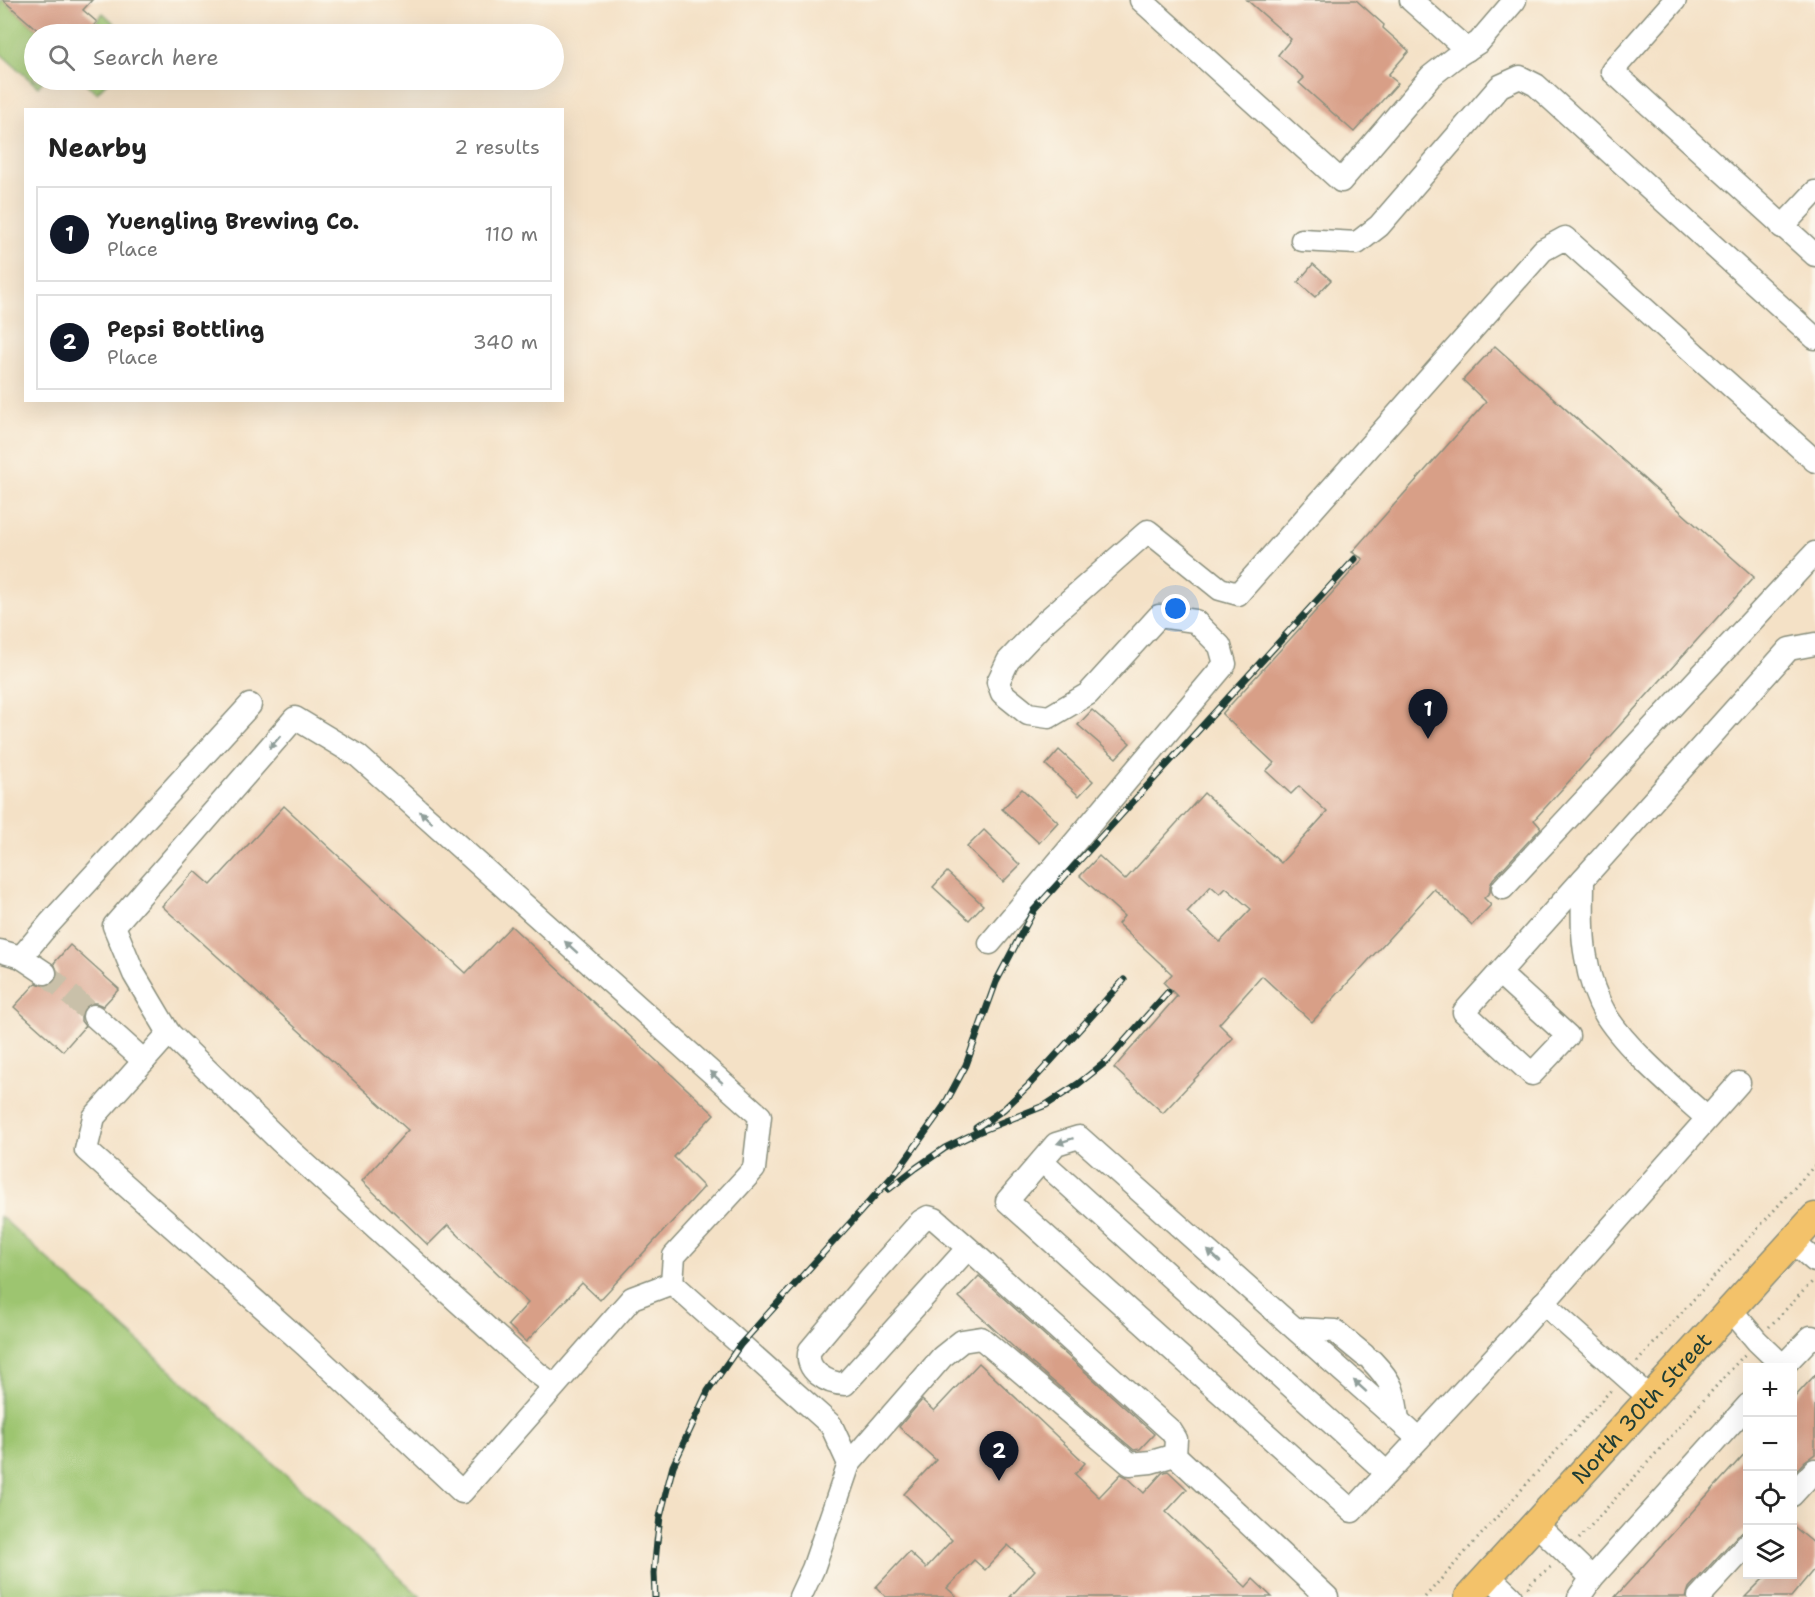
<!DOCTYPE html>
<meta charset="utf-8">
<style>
:root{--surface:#fff;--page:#f6f6f6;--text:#222;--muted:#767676;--line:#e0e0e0;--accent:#111827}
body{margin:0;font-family:"Shantell Sans",sans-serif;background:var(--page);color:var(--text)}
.controls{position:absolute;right:18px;bottom:18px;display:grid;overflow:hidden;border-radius:0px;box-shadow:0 6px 24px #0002}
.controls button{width:54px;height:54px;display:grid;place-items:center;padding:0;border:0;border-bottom:2px solid var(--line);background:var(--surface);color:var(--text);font:30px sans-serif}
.you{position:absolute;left:1176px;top:609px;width:21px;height:21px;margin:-15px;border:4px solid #fff;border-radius:50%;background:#1a73e8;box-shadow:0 0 0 9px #1a73e833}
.badge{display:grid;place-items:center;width:39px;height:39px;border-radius:50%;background:var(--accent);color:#fff;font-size:20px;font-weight:700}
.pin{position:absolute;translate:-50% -50px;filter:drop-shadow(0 2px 3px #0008)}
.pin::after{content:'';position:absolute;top:32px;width:21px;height:18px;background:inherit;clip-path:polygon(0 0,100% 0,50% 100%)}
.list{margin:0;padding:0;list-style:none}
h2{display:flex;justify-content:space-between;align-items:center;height:78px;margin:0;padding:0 24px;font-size:26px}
h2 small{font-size:20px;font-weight:400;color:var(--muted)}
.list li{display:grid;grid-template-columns:39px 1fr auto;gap:18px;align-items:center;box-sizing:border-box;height:96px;margin:0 12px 12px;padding:0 12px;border:2px solid var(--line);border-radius:0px}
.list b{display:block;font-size:22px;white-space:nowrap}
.list p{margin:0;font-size:20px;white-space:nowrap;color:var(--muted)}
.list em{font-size:20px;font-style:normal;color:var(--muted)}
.icon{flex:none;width:33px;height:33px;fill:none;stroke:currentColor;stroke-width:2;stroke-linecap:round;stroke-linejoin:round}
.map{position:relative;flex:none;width:1815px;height:1597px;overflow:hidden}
.search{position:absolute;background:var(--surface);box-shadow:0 6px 24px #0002;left:24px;top:24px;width:540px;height:66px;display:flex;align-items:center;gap:15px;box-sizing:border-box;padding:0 21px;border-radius:33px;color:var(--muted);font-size:22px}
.panel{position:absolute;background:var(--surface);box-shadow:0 6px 24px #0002;left:24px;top:108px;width:540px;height:294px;border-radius:0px}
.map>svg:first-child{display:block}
.green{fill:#9dc570;stroke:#5e8152;stroke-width:1.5}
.building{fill:#d89f87;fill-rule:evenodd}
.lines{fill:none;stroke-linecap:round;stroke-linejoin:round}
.minor-tunnel{stroke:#c9c0a9;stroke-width:22;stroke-dasharray:22 11;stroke-linecap:butt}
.minor-casing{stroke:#8a8f7d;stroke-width:25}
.major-casing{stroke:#8a8f7d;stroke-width:31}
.path{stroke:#8a8f7d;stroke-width:3;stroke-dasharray:1.5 4.5;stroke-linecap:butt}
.minor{stroke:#fff;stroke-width:22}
.major{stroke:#f3c26a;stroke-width:28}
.rail-casing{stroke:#1f3d34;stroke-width:7}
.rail{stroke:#fbf7ec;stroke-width:4.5;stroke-dasharray:14;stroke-linecap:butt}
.oneway{fill:#8f9e9a}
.labels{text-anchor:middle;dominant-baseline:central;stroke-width:6;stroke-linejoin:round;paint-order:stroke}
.street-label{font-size:22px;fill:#1f3d34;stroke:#fbf7ec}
</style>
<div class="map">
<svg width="1815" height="1597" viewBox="0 0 1815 1597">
<rect width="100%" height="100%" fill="#fbf7ec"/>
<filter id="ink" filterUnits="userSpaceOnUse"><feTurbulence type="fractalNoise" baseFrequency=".0167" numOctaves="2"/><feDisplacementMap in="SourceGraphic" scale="12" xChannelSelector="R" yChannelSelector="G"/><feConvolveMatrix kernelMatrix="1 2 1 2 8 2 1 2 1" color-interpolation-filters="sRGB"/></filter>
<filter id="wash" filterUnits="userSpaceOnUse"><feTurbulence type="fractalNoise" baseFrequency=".008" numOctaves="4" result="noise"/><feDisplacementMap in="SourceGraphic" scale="24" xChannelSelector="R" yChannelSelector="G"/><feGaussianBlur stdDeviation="1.35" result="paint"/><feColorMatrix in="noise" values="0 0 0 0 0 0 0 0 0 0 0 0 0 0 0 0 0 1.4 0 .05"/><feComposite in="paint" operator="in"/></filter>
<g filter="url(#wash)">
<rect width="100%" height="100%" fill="#f4e1c6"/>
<g class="green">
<polygon points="0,0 3,0 42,34 34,34 34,80 44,80 38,87 0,53"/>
<polygon points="103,13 126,34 86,34"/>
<polygon points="81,80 109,80 97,93"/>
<polygon points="0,1216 421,1597 0,1597"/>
</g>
<g id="blocks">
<g class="building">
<polygon points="3,0 92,0 83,10 97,22 86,34 42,34"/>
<polygon points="1247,0 1356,0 1384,25 1383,28 1409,51 1388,75 1398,83 1354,132 1299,83 1304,78 1278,55 1291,39"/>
<polygon points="1313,264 1331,280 1315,297 1298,282"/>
<path d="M 1495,346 L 1754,577 L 1534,820 L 1541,828 L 1493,879 L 1490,886 L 1490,892 L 1484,898 L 1491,905 L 1472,925 L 1434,889 L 1312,1022 L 1262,976 L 1219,1024 L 1233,1038 L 1163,1113 L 1114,1068 L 1177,996 L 1164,983 L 1172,974 L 1118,924 L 1124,916 L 1080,876 L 1099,856 L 1125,880 L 1204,793 L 1281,863 L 1327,812 L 1299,786 L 1291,794 L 1266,771 L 1274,763 L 1222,714 L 1363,559 L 1352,552 L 1486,402 L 1463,380 ZM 1211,886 L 1220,894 L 1226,888 L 1251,909 L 1220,942 L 1187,912 Z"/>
<polygon points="1092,710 1130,743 1116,758 1078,725"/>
<polygon points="1059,750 1093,781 1079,796 1046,765"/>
<polygon points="1022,789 1058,822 1039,843 1002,809"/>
<polygon points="284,806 466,973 511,926 714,1114 674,1157 704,1187 600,1300 582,1283 526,1342 508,1325 528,1303 448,1225 428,1245 362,1181 408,1130 162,906 195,871 211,885"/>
<polygon points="984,830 1020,865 1003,882 967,847"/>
<polygon points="947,872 983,905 969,920 933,887"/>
<polygon points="70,945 119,989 103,1006 96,1003 89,1003 84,1007 81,1014 81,1021 85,1026 63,1051 14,1007 36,983 45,986 51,985 56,981 58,973 54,963"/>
<polygon points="979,1276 1154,1434 1140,1449 1134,1450 1021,1354 959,1297"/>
<polygon points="979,1363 1085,1463 1075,1474 1099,1497 1121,1474 1127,1477 1144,1493 1162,1473 1168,1471 1187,1489 1166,1512 1246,1587 1253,1579 1272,1597 1010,1597 1035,1570 1008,1545 985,1570 974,1560 947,1588 957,1597 886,1597 876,1587 909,1552 926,1568 952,1540 904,1494 936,1460 899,1427 922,1400 934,1411"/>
<polygon points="1815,1375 1815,1454 1805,1461 1792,1475 1792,1400"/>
<polygon points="1748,1450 1748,1529 1738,1535 1689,1588 1686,1597 1615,1597"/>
<polygon points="1792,1525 1815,1544 1815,1568 1791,1597 1745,1597 1767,1575 1792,1575"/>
</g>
</g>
</g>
<g filter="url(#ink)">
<use href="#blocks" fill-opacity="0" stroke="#8a8f7d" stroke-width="1.5"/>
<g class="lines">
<polyline class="minor-tunnel" points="45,973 94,1016"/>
<g class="minor-casing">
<g id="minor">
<polyline points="1141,0 1341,181 1431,76 1454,58 1479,42 1515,0"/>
<polyline points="1411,0 1467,50"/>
<polyline points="1675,0 1612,71 1815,255"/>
<polyline points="1782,227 1815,192"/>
<polyline points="1302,240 1357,243 1379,226 1500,86 1520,77 1536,85 1815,338"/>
<path d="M 1583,879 C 1583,905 1581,932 1586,957 C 1589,977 1597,1000 1607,1017 C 1630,1052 1676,1090 1707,1118"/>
<polyline points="1503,888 1815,553"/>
<polyline points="990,943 1225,664 1220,646 1195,621 1159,616 1088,694 1049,717 1028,714 1002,693 998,682 1008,661 1045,622 1148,531 1220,589 1238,594 1543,250 1565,238 1815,461"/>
<polyline points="0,951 21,957 45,973"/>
<polyline points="21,957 49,924 250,705"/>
<polyline points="1499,973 1568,1036 1532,1074 1464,1012 1789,649 1815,644"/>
<polyline points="94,1016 144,1061"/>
<polyline points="169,1033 134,974 114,926 295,718 358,756 760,1116 754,1169 674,1256 672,1283"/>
<polyline points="1042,1161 1387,1473"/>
<polyline points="1793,1242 1815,1261"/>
<path d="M 968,1248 L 845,1384 C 828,1384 803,1370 810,1350 L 871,1277 L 921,1221 L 928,1217 L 935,1219 L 968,1248 L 1171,1431 L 1176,1439 L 1175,1455 L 1327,1597"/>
<polyline points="1543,1303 1651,1399"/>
<polyline points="1731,1310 1757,1341 1783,1366 1782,1368"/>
<polyline points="1296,1329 1335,1331 1364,1355"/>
<path d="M 1372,1361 C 1393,1383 1394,1390 1398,1420"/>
<polyline points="1783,1366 1811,1337 1815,1338"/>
<polyline points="555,1386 536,1372 280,1141 169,1033 94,1117 86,1150 305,1345 462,1492 632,1298 672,1283 831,1425 849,1464 813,1569 800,1597"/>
<polyline points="1419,1439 1079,1137 1056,1144 1007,1201 1352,1511 1518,1332 1739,1083"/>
<polyline points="849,1464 942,1357 962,1341 981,1338 1130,1464 1151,1462 1175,1455"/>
<polyline points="1792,1495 1815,1470"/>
<polyline points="1536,1524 1592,1578 1748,1405"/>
<polyline points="1489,1576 1511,1597"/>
<polyline points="1579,1597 1592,1578"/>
<polyline points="1699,1597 1748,1544"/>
</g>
</g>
<g class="major-casing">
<g id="major">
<path id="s1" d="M 1469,1597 L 1815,1217"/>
</g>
</g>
<g class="path">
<polyline points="1769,1327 1814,1280"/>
<polyline points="1637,1362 1815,1165"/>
<polyline points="1579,1539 1745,1354"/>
<polyline points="1528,1588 1529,1584 1553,1565"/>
<polyline points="1425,1597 1612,1389"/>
</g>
<use href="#minor" class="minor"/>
<use href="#major" class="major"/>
<g class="rail-casing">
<g id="rail">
<polyline points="976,1128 1004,1109 1028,1086 1124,980"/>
<polyline points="889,1189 916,1168 945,1148 978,1132 1046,1105 1078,1084 1107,1061 1168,992"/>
<polyline points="655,1597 654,1573 657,1542 660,1517 668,1485 673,1466 708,1391 740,1345 899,1169 944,1106 966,1065 996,982 1034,910 1355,559"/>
</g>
</g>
<use href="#rail" class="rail"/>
</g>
<defs><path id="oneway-solid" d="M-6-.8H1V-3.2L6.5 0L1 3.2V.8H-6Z" transform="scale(1.5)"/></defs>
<g class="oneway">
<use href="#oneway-solid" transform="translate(275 742) rotate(131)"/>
<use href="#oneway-solid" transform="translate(426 817) rotate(-138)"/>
<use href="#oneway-solid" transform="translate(571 947) rotate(-138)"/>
<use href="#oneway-solid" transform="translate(716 1077) rotate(-138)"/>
<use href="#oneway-solid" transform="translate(1065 1141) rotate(162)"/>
<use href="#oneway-solid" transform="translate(1214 1256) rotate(-138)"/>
<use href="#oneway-solid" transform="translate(1360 1386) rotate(-138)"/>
</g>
</g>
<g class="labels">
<g class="street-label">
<text stroke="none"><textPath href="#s1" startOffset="256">North 30th Street</textPath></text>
</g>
</g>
</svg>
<div class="controls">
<button>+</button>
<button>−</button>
<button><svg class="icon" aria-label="locate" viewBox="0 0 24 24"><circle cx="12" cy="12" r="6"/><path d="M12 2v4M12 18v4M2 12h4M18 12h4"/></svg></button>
<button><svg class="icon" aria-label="layers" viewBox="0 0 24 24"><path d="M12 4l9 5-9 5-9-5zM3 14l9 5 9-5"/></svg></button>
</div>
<div class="you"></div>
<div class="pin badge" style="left:1428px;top:739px">1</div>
<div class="pin badge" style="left:999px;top:1481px">2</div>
<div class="search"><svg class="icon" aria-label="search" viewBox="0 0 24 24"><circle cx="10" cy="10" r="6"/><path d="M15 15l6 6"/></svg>Search here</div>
<section class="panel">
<h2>Nearby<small>2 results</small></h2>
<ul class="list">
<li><span class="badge">1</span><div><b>Yuengling Brewing Co.</b><p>Place</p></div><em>110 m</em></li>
<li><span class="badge">2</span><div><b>Pepsi Bottling</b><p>Place</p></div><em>340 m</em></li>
</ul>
</section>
</div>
